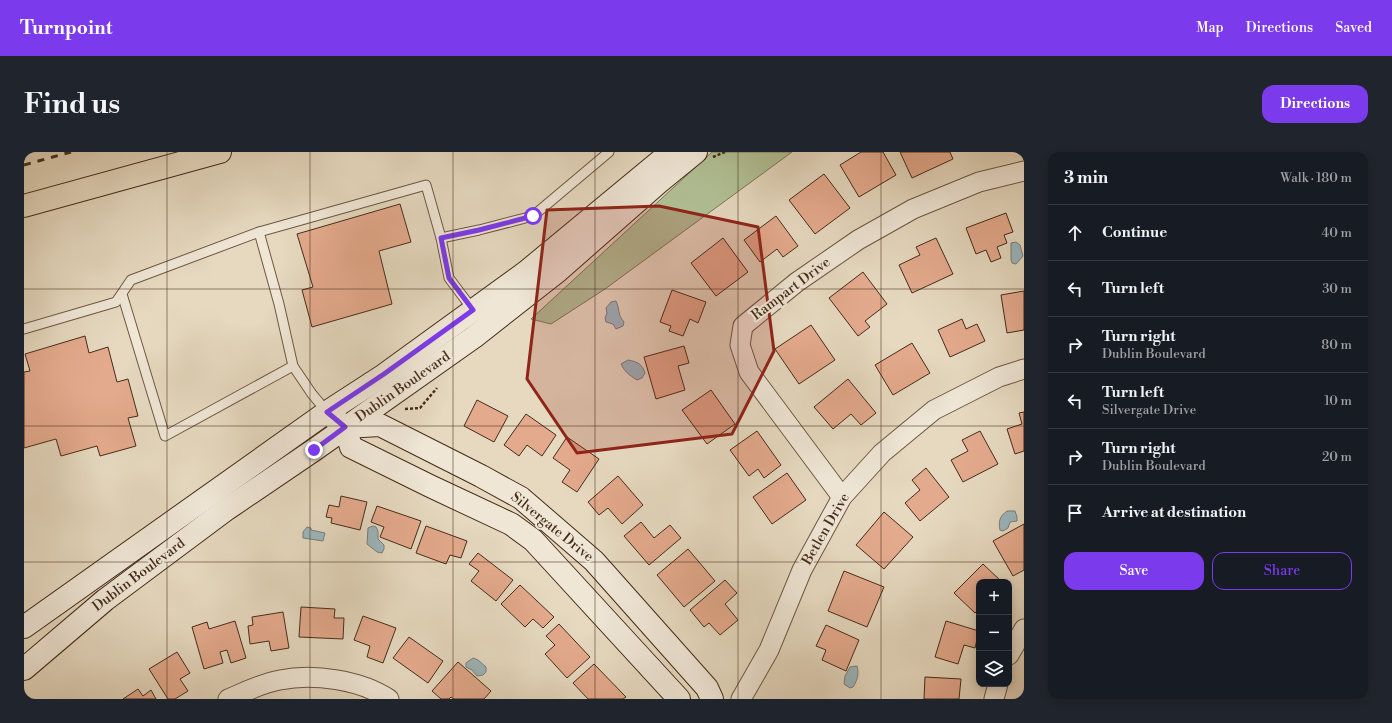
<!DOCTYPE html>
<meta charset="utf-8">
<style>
:root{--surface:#171b24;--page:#20242c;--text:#f1f3f6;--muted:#9ea1a6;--line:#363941;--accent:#7c3aed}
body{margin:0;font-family:"Libre Bodoni",serif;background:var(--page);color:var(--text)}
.controls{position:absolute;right:12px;bottom:12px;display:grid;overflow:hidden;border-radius:8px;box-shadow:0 2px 10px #0003}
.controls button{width:36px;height:36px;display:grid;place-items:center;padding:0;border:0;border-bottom:1px solid var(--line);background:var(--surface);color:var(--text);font:20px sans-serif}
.stop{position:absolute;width:12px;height:12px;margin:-9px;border:3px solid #7c3aed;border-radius:50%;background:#fff}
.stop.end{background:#7c3aed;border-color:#fff;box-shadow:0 1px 4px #0008}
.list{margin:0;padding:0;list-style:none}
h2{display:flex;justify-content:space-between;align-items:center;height:52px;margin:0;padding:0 16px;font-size:17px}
h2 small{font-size:13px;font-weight:400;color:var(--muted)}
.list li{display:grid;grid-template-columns:26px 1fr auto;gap:12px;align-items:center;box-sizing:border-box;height:56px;padding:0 16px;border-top:1px solid var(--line)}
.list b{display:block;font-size:15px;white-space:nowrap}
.list p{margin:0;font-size:13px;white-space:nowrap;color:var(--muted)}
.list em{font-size:13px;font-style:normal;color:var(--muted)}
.actions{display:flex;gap:8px;padding:12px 16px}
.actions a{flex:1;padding:9px 0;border:1px solid var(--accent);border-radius:12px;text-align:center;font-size:14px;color:var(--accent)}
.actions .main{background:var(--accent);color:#fff}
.icon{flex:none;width:22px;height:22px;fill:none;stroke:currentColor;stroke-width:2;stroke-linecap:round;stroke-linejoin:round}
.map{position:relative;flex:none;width:1000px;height:547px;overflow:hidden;border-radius:12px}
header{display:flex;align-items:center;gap:24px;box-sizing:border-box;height:56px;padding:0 20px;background:var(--accent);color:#fff}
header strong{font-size:19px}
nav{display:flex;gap:22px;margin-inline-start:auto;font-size:14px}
.intro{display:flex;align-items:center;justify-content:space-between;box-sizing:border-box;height:96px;padding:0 24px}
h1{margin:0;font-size:28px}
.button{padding:10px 18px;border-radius:12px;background:var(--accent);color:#fff;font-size:14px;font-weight:700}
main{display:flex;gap:24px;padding:0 24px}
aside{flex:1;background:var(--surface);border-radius:12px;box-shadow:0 2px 10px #0003}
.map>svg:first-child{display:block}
.green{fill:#b1c095;stroke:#7b7656}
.water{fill:#9cb7be;stroke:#797f7c}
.building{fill:#e4aa8d;stroke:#452c18}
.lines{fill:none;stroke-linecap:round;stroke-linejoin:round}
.lane-casing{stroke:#6d5742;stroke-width:11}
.street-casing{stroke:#6d5742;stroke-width:21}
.secondary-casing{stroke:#452c18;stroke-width:24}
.highway-casing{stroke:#452c18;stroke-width:24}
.path{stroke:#452c18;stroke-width:2.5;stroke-dasharray:3 2;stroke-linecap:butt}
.lane{stroke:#efe6d6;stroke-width:9}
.street{stroke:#efe6d6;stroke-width:19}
.secondary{stroke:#efe6d6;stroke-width:22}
.highway{stroke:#e6d9c0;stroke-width:22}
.rail{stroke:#452c18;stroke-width:3;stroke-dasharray:7 7;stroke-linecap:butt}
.route{stroke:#7c3aed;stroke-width:5}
.marked{fill:#8f2418;fill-opacity:0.2;stroke:#8f2418;stroke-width:3;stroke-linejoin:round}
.grid{fill:none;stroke:#452c18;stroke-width:1;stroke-opacity:0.55}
.labels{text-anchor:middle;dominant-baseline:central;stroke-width:4;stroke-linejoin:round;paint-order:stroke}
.street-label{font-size:14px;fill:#452c18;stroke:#efe6d6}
</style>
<header>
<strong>Turnpoint</strong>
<nav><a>Map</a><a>Directions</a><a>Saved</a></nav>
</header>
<div class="intro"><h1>Find us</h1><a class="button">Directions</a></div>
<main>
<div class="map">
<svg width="1000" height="547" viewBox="0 0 1000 547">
<rect width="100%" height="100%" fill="#e6d9c0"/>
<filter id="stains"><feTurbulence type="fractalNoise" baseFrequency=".005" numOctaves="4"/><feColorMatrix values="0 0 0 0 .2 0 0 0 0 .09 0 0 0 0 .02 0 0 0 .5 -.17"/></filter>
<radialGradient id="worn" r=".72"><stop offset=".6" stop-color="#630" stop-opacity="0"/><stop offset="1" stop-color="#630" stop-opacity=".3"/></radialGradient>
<polygon class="green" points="688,0 768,0 581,137 527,172 507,167"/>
<g class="water">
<polygon points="992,90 996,93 999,104 992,112 988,111 987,108 987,91"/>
<path d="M 592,149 C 596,157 593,162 600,170 L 599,174 L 592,177 L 589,172 L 582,170 L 581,166 L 583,161 L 582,156 L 587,150 Z"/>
<path d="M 604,208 C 614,210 618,212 621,221 L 618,226 L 613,228 C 605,223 601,220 597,212 Z"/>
<path d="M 983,359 L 991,359 L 993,365 L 993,369 L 986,370 L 984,376 L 979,379 L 976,378 C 974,369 976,364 983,359 Z"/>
<polygon points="349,374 352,375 354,379 354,387 360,393 360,397 358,401 353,400 343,392 344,376"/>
<polygon points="283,375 287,376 287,378 301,381 299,389 279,386 279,380"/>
<polygon points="449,506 454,508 462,515 462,520 459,523 453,524 448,518 442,515 442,511"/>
<path d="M 833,514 C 835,522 834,527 829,535 L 826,536 L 820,532 L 821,524 L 826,515 Z"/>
</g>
<g class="building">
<polygon points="837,0 859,0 872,23 835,45 816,13"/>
<polygon points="876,0 926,0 929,7 888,26"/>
<polygon points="800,22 826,56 791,82 765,48"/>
<polygon points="376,52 387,90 355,99 368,152 288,175 278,138 289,135 273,82"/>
<polygon points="982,61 989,80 980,83 983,91 973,95 977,106 967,110 962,98 952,102 942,76"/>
<polygon points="752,64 774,94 759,105 753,97 736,110 720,88"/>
<polygon points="699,86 724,120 692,144 667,111"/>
<polygon points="912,86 929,122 888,141 875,113 896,103 892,95"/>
<polygon points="839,120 863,152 841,169 846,175 834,184 805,146"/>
<polygon points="648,138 682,150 674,171 666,167 659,184 645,179 647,174 636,170"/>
<polygon points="1000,139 1000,178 983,181 977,143"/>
<polygon points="938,167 942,177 953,172 961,189 926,205 914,178"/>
<polygon points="787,173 811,208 775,232 751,197"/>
<polygon points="61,184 65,201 84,195 93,230 104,227 114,264 104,266 112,294 76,304 73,294 37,304 32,287 0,296 0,220 6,219 1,202"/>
<polygon points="888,191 906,221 869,243 851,213"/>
<polygon points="660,194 665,211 654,214 661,238 632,247 620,205"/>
<polygon points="824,227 852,261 837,273 827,262 809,277 790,255"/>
<polygon points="687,238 711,272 683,292 658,258"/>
<polygon points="453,248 484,264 470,290 440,274"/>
<polygon points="1000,260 1000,299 991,302 983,277 998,272 995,261"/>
<polygon points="502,262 532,283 518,304 503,293 495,304 480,293"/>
<polygon points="733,279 757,313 740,326 734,317 725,324 706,298"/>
<polygon points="956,279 974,312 939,330 927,308 944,299 938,288"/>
<polygon points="543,285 575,307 553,340 538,330 546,318 529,306"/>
<polygon points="902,316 925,345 896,369 881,351 896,338 888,328"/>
<polygon points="763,321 782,348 748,372 729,345"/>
<polygon points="594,324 619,353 598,372 584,356 575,363 564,350"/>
<polygon points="317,344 343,350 336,378 307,371 308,366 302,365 305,353 315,355"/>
<polygon points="353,354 397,369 387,397 356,385 360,375 347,370"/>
<polygon points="860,360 889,385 860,417 832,393"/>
<polygon points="617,370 630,386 646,373 657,386 625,413 600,384"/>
<polygon points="1000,372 1000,418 989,424 969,389"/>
<polygon points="402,374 443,389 437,406 426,403 422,412 392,401"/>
<polygon points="664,397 691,429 660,455 633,423"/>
<polygon points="454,401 489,428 472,449 447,429 455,419 445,412"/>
<polygon points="959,412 978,430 955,430 955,457 951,461 930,441"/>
<polygon points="820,419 860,435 843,475 804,459"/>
<polygon points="701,428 713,441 701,452 714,468 696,483 685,471 680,475 666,458"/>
<polygon points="496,433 530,465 519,476 509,467 501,475 477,452"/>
<polygon points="277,455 311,457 310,466 320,466 319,487 275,485"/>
<polygon points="259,460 265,496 247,499 245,489 226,492 224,474 229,473 228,465"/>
<polygon points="339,464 372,476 359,511 343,505 346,494 330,488"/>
<polygon points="211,469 222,506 207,511 203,498 196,500 199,511 180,517 168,475 183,470 185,477"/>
<polygon points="922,469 955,479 951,496 940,493 934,512 911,505"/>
<polygon points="535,472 566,505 543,526 521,502 531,493 522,484"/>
<polygon points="802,473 835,488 822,519 798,508 802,498 792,494"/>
<polygon points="385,485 419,509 404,531 369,506"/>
<polygon points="153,500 166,521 156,527 164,539 151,547 144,547 125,517"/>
<polygon points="434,510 467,539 460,547 430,547 427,545 425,547 417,547 408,539"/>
<polygon points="570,512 602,545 599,547 564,547 549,531"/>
<polygon points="901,525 937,527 935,547 900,547"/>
<polygon points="114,537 119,544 127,538 132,547 99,547"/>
</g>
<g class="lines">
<g class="lane-casing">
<g id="lane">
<polyline points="235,80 255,152 269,214 288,242 303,260"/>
<polyline points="417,86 455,78 509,64 585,0"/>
<polyline points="98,142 141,284 269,214"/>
<polyline points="0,177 92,150 107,128 235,80 402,33 417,86 425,126 449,158"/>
</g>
</g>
<g class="street-casing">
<g id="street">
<polyline points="818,345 725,220 716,193 719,174 773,130 834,88 889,57 955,30 1000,19"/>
<polyline points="985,503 1000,477"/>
<path d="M 204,547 C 221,540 238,531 256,528 C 289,521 337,528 365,547"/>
<polyline points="717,547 745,498 778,418 818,345 858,301 910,258 975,225 1000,217"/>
<polyline points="970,547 974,532"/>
</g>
</g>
<g class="secondary-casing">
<g id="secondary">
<polyline points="310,266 321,275 327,295 406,334 487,372 509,388 655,547"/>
<polyline points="321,275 356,273 457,324 497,346 570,409 683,536 688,547"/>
<polyline points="0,475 303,260 360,223 502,120 647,0"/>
<polyline points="0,517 81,448 203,357 290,298 450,185 534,119 634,31 672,0"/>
</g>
</g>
<g class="highway-casing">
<polyline id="highway" points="0,54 196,0"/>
</g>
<g class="path">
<polyline points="689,5 701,0"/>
<polyline points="381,257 396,256 413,236"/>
</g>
<use href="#lane" class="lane"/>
<use href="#street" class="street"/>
<use href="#secondary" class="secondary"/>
<use href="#highway" class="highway"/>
<polyline class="rail" points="0,13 47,0"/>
</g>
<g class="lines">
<polyline class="route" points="290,298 321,275 303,260 360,222 449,158 425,126 417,86 455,78 509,64"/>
</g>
<path class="marked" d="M 635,54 L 734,75 L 750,199 L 708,282 L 553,301 L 503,227 L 523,58 Z"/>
<path class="grid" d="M 143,0 L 143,547M 286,0 L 286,547M 429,0 L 429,547M 571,0 L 571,547M 714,0 L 714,547M 857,0 L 857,547M 0,137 L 1000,137M 0,274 L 1000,274M 0,410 L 1000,410"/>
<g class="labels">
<g class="street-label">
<text transform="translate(767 137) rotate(-37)">Rampart Drive</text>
<text transform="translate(379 235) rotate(-35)">Dublin Boulevard</text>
<text transform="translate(528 375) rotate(39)">Silvergate Drive</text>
<text transform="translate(802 377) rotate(-60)">Betlen Drive</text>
<text transform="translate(115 423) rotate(-37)">Dublin Boulevard</text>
</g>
</g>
<rect width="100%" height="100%" filter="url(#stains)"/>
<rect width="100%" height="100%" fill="url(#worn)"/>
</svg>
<div class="controls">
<button>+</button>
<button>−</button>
<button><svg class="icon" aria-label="layers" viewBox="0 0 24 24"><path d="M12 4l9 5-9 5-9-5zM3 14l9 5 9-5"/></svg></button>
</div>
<div class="stop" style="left:509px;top:64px"></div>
<div class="stop end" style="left:290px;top:298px"></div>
</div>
<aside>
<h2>3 min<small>Walk · 180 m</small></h2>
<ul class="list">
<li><svg class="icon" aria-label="ahead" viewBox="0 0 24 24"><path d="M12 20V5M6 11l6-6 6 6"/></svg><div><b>Continue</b></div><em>40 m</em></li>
<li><svg class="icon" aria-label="left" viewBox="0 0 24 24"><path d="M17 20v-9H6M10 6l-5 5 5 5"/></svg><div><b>Turn left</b></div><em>30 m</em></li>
<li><svg class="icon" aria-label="right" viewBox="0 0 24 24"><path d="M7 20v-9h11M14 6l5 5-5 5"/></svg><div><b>Turn right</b><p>Dublin Boulevard</p></div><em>80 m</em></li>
<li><svg class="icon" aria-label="left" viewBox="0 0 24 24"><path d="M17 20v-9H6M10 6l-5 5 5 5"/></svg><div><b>Turn left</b><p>Silvergate Drive</p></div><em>10 m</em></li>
<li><svg class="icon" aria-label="right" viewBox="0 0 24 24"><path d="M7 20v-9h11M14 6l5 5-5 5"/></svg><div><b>Turn right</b><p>Dublin Boulevard</p></div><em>20 m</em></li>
<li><svg class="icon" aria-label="arrive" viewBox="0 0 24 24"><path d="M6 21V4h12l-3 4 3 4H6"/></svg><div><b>Arrive at destination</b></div></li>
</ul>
<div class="actions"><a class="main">Save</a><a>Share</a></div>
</aside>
</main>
